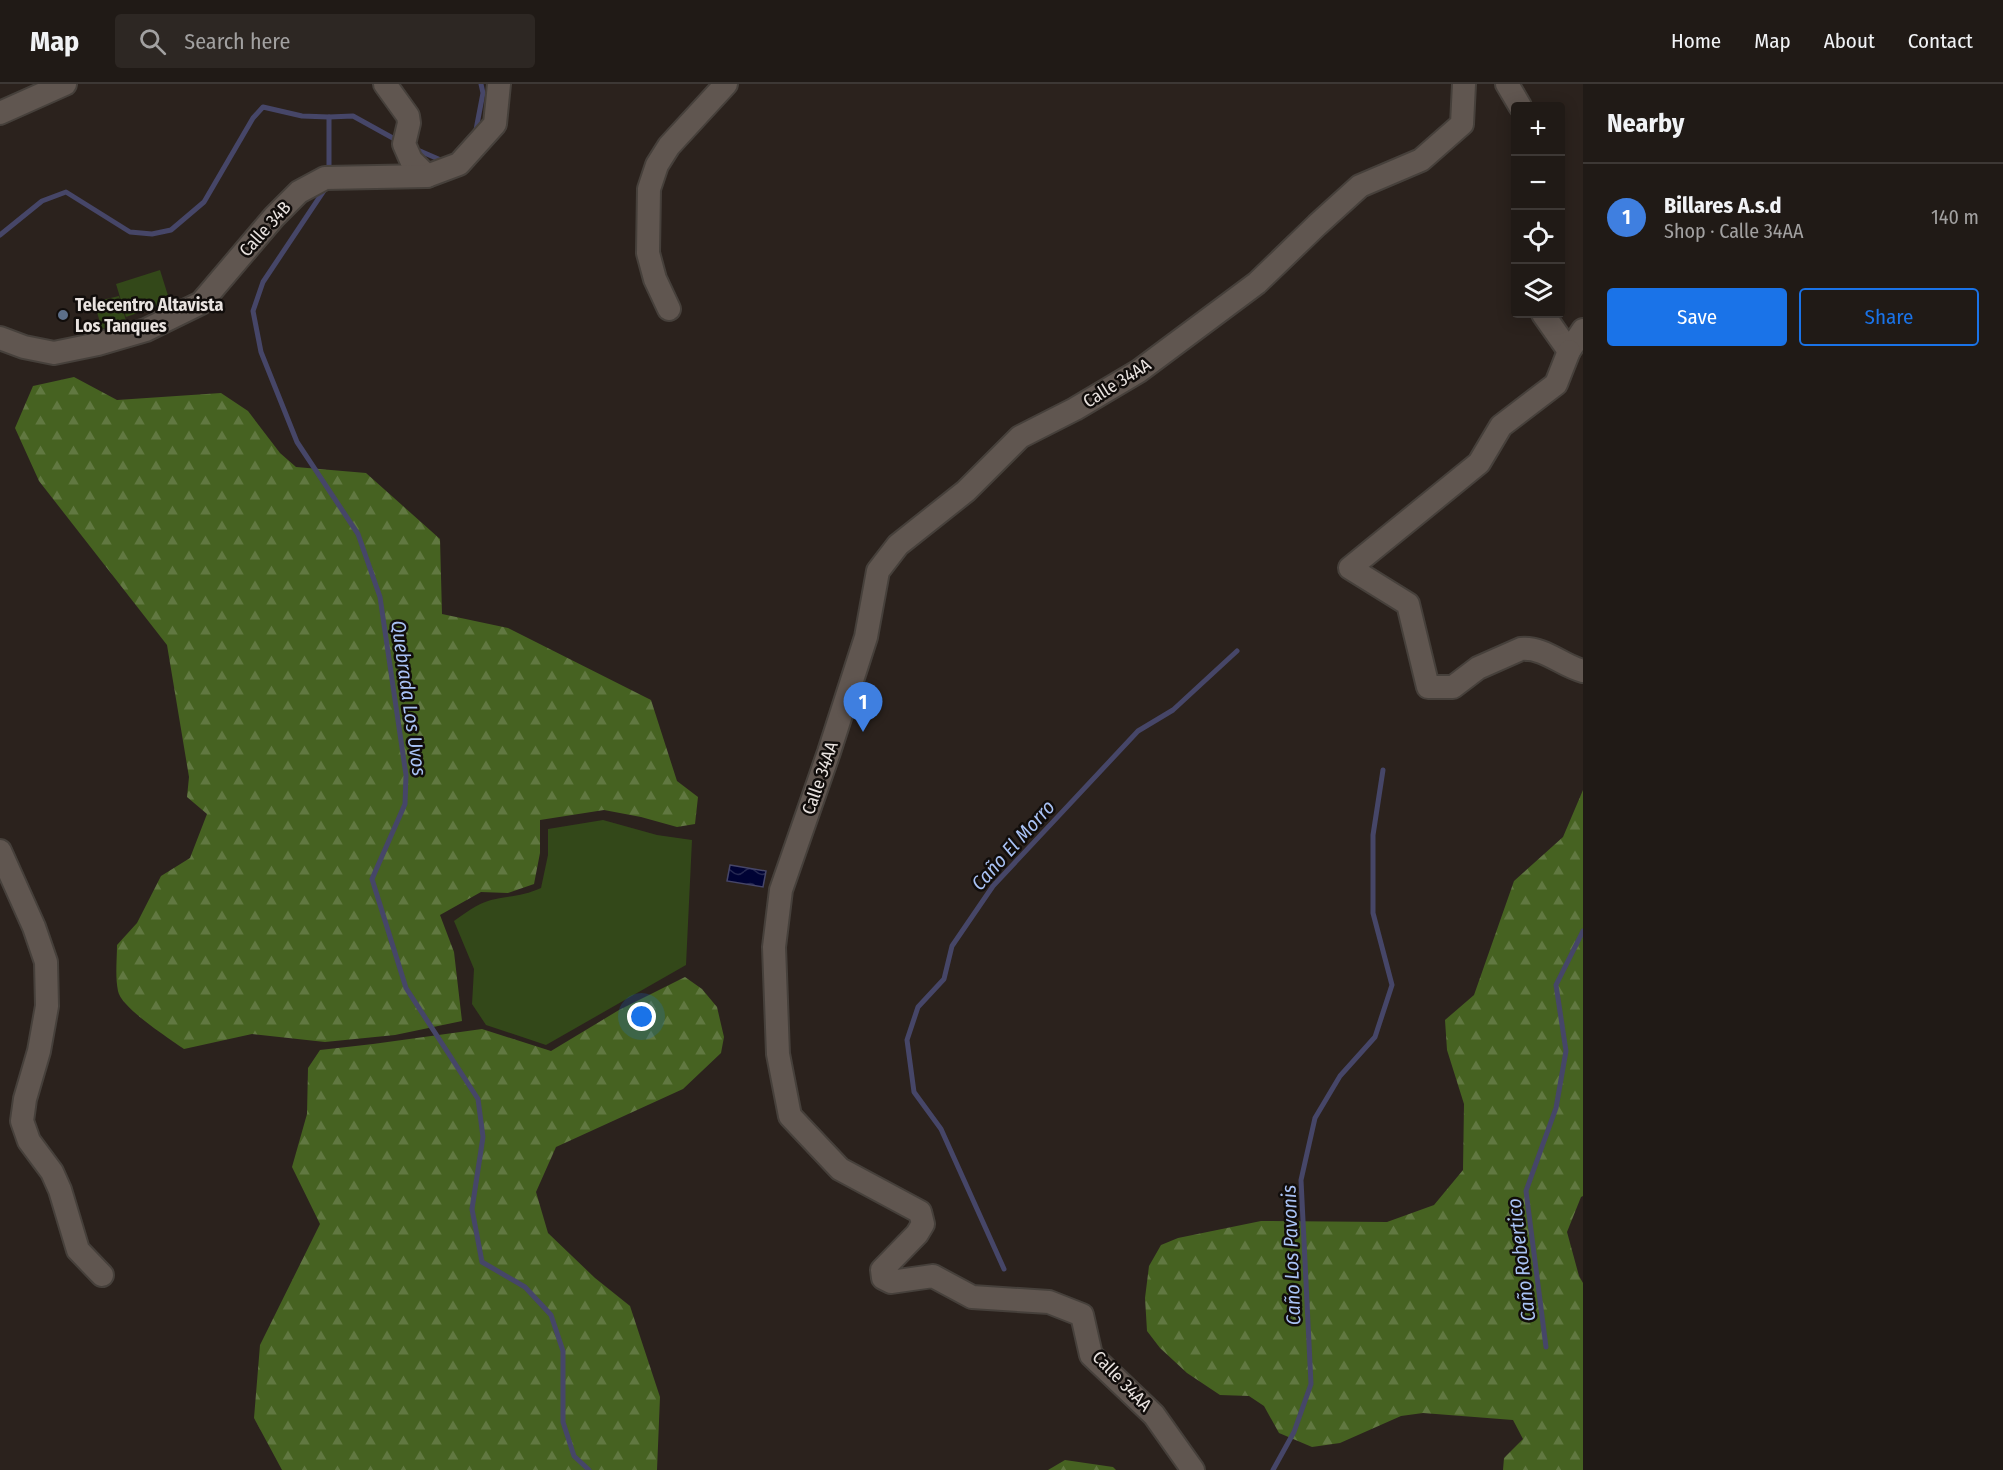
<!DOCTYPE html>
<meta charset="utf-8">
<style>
:root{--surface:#201a16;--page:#2d2723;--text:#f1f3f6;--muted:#a2a1a1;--line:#3d3835;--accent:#1a73e8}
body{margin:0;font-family:"Fira Sans Condensed",sans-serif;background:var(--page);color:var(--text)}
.controls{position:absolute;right:18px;top:18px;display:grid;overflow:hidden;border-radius:6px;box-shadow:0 3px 15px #0003}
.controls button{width:54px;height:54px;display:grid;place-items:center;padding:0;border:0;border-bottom:2px solid var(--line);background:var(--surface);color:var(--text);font:30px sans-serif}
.you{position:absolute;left:642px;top:933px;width:21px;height:21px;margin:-15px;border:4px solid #fff;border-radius:50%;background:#1a73e8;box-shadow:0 0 0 9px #1a73e833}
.badge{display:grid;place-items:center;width:39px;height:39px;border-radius:50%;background:var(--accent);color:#fff;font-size:20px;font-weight:700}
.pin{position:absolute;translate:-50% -50px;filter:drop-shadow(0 2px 3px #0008)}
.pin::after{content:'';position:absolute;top:32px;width:21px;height:18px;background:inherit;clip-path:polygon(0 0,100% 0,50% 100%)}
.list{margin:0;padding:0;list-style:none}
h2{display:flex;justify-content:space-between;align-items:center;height:78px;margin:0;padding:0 24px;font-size:26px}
h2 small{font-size:20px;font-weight:400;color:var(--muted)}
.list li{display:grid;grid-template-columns:39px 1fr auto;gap:18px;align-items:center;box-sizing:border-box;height:108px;padding:0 24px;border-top:2px solid var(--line)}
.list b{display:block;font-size:22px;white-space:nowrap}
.list p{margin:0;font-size:20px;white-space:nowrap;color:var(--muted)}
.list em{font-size:20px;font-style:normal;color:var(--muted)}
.actions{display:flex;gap:12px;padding:18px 24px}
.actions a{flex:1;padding:14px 0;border:2px solid var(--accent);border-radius:6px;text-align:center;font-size:21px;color:var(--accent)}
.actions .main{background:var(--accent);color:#fff}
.icon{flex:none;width:33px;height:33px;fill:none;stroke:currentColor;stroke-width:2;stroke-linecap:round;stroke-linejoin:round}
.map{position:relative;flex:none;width:1583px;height:1386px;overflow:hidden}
header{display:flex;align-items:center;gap:36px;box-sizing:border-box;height:84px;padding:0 30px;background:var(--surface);border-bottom:2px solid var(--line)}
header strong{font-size:28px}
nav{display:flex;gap:33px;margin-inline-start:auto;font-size:21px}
.search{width:420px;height:54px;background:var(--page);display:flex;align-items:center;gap:15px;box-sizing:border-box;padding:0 21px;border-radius:6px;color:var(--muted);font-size:22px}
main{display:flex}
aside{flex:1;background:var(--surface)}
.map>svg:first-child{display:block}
.grass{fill:#334819}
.forest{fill:url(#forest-firs)}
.park{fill:url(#park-crowns)}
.water{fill:url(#water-waves);stroke:#464668;stroke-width:1.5}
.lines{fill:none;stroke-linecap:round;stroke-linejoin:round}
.stream{stroke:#464668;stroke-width:5}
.minor-casing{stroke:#46403b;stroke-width:26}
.minor{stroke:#605650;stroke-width:22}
.service-dot{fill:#5c6f8a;stroke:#110d0b;stroke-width:2}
.labels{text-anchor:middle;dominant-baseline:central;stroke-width:5;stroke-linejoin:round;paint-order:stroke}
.street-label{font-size:18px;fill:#e9e3e0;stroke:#110d0b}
.poi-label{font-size:18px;font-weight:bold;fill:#e9e3e0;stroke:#110d0b;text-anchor:start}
.water-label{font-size:20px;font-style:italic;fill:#a9c2f5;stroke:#110d0b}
</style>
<header>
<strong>Map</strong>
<div class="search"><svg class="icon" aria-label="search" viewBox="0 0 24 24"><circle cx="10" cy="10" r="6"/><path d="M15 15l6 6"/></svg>Search here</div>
<nav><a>Home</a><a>Map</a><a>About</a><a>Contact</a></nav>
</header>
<main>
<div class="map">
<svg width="1583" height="1386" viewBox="0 0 1583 1386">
<defs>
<pattern id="forest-firs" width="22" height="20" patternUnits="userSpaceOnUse" patternTransform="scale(1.5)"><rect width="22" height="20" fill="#466221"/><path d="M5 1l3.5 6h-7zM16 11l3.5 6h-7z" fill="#617841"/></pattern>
<pattern id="park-crowns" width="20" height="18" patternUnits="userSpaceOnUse" patternTransform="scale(1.5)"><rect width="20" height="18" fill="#334819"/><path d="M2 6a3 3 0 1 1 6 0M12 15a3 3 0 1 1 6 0" fill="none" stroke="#51623a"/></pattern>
<pattern id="water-waves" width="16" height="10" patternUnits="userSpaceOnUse" patternTransform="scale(1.5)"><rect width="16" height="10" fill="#000335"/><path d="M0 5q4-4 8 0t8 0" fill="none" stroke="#252852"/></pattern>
</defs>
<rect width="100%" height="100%" fill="#2b221d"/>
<g class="grass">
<polygon points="160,186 170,218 126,233 116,200"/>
<path d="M 603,736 L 657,751 L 692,756 L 686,881 L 546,961 L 486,941 L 472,920 L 474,885 L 454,837 C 465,829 477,820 491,816 C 508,812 524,812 541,804 L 548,771 L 548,745 Z"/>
</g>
<g class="forest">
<path d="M 74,293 L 117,316 L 221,309 L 248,327 L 280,369 L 296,383 L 366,389 L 440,455 L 442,530 L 508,544 L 651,616 L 677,697 L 698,713 L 695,740 L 677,743 L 641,733 L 604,726 L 540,736 L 540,769 L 534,800 L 508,809 L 481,808 L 440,831 L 454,868 L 462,937 L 395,951 L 325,958 L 252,950 L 184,965 C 170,955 121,924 118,907 C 115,892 117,876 117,861 L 137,839 L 161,792 L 190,774 L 207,730 L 187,713 L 189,693 L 167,561 L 39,397 L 15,344 L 33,302 Z"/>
<polygon points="1583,706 1583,1112 1581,1113 1567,1148 1579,1192 1583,1199 1583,1386 1503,1386 1504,1374 1523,1355 1513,1336 1423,1329 1401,1332 1340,1359 1312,1363 1279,1349 1264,1322 1249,1312 1220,1311 1187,1289 1160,1264 1147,1247 1145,1214 1149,1182 1161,1161 1178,1154 1261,1137 1387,1138 1434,1121 1463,1086 1464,1020 1447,966 1445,936 1474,911 1514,797 1563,753"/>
<polygon points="685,893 702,905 717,923 724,953 721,969 683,1005 556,1063 536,1108 548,1149 595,1194 630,1222 660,1313 657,1386 282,1386 254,1334 260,1261 320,1140 292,1083 307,1030 308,984 320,966 373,960 482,945 551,967 619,926"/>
<polygon points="1065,1376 1113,1383 1116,1386 1048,1386"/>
</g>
<polygon class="park" points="119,212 126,237 102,245 94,218"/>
<polygon class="water" points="730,781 766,787 763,803 727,797"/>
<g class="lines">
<g class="stream">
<polyline points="329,33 329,87"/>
<polyline points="475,51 483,9 481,0"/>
<polyline points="413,64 443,77"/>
<polyline points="327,102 263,198 253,227 261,268 297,358 358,450 380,513 406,691 405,720 372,795 406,904 478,1015 483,1053 472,1125 482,1178 525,1203 551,1231 563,1267 563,1338 574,1372 589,1386"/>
<polyline points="0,151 42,117 66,108 130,148 152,150 171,146 204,118 253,34 263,23 302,32 329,33 353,32 400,58"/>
<polyline points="1004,1185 941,1045 914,1008 907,956 918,923 944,895 952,862 993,802 1138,647 1173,626 1237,567"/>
<polyline points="1546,1263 1526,1107 1556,1024 1566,967 1556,901 1583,847"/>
<polyline points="1273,1386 1294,1348 1311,1300 1301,1096 1315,1034 1340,992 1375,953 1392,901 1373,829 1373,751 1383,686"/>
</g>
<g class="minor-casing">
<g id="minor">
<polyline points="385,0 408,32 409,39 404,60 411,76 427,92"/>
<polyline points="1507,0 1520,22"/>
<polyline points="0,29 65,0"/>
<polyline points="669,225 655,195 648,169 649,105 657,81 669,62 726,0"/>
<polyline points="1543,230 1569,267 1583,246"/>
<polyline points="0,254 24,263 54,269 98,260 146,246 201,219 274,133 299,108 325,94 427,92 459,80 495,40 499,0"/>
<path d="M 1569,267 L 1556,300 L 1501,342 L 1479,379 L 1350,484 L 1408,520 L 1428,603 L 1453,603 L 1478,584 L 1521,565 C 1545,563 1562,582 1583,587"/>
<polyline points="0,767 34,843 46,878 47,922 39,967 25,1015 22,1037 29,1057 52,1088 60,1106 78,1166 102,1191"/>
<polyline points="1193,1386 1154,1331 1091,1271 1082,1231 1049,1218 972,1213 933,1192 891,1198 883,1194 882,1186 917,1150 923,1140 920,1128 840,1085 790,1032 778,970 774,863 781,806 829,668 866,553 878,487 898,461 966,407 1020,353 1075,325 1139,287 1257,199 1317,141 1360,102 1421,76 1462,40 1464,0"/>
</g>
</g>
<use href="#minor" class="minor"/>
</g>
<circle class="service-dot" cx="63" cy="231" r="6"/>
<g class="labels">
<g class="street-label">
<text transform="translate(265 145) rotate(-48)">Calle 34B</text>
<text transform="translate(1117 299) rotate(-32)">Calle 34AA</text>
<text transform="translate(820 694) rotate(-71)">Calle 34AA</text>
<text transform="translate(1122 1297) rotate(46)">Calle 34AA</text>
</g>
<g class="poi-label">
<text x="75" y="221">Telecentro Altavista<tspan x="75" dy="21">Los Tanques</tspan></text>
</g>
<g class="water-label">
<text transform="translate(409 614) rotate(82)">Quebrada Los Uvos</text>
<text transform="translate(1013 761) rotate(-48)">Caño El Morro</text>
<text transform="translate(1291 1171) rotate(-92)">Caño Los Pavonis</text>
<text transform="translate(1521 1176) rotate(-97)">Caño Robertico</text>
</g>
</g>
</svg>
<div class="controls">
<button>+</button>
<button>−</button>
<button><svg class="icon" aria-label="locate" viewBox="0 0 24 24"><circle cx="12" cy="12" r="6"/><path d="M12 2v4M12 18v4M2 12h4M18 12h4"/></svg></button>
<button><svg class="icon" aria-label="layers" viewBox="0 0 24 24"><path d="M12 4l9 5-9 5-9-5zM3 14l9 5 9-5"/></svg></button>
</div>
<div class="you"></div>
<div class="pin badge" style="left:863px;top:648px;background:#3f7fe0">1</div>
</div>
<aside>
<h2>Nearby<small></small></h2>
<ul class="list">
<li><span class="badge" style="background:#3f7fe0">1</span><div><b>Billares A.s.d</b><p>Shop · Calle 34AA</p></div><em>140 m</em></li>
</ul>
<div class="actions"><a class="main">Save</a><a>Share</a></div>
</aside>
</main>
